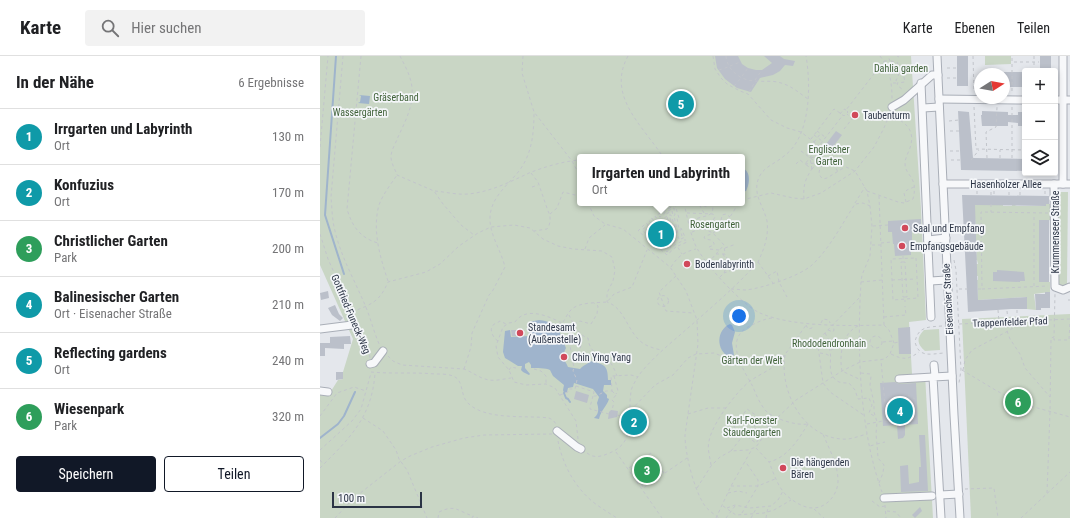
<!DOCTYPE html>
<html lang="de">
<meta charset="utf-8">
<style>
:root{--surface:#fff;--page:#f2f2f2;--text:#202124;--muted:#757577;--line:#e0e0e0;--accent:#111827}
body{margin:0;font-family:"Roboto Condensed",sans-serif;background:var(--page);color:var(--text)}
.controls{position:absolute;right:12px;top:12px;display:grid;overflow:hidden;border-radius:4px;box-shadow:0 2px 6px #0003}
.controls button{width:36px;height:36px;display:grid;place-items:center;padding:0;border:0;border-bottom:1px solid var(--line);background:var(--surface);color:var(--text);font:20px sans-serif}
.compass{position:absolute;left:654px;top:12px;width:36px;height:36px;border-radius:50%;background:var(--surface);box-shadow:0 2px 6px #0003;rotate:79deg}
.scale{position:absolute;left:12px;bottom:10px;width:90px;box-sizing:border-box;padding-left:4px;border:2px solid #2b3445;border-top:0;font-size:11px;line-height:14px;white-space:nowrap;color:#2b3445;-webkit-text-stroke:3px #f4f6f9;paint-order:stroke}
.you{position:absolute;left:419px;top:260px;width:14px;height:14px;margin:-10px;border:3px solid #fff;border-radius:50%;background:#1a73e8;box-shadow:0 0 0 6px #1a73e833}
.badge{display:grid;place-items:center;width:26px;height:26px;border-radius:50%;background:var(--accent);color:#fff;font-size:13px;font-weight:700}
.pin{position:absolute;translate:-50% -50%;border:2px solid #fff;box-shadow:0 1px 4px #0006}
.popup{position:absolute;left:257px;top:98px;width:168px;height:52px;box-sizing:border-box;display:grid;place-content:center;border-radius:4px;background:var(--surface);filter:drop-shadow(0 1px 3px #0005);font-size:13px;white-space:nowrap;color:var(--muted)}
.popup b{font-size:15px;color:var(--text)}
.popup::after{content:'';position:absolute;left:50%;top:100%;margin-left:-8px;border:8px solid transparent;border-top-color:var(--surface)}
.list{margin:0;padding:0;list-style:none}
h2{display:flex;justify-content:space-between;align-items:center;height:52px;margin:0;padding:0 16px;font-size:17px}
h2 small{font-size:13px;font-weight:400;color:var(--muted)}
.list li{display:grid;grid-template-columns:26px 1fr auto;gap:12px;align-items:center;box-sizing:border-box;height:56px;padding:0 16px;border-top:1px solid var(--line)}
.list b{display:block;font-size:15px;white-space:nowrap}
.list p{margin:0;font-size:13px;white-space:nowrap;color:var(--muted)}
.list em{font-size:13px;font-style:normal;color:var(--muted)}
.actions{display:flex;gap:8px;padding:12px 16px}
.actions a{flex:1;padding:9px 0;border:1px solid var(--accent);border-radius:4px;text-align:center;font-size:14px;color:var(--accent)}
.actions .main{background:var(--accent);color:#fff}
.icon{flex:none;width:22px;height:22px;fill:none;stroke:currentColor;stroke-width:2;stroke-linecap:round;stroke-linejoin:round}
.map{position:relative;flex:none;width:750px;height:462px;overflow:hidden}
header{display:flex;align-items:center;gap:24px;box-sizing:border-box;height:56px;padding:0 20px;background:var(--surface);border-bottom:1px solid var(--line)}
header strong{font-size:19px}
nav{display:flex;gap:22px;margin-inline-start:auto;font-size:14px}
.search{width:280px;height:36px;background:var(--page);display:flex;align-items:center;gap:10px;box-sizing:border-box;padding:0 14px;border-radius:4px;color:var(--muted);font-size:15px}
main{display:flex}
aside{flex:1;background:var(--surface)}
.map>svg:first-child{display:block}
.green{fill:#c9d6c5;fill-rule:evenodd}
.water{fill:#9fb4cc}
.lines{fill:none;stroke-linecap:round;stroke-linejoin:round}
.stream{stroke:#9fb4cc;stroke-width:2}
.building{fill:#bbc0ca}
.minor-casing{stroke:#a9aeb7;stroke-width:9}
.path{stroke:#c2c5cb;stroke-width:1;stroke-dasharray:3 3;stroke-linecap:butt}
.minor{stroke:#f7f8fa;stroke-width:7}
.poi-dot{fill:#d1495b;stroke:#f4f6f9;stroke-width:1.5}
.labels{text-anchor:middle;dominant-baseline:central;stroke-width:3.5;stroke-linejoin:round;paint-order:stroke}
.park-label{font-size:10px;fill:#3f6138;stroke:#f4f6f9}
.poi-label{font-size:10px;fill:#2b3445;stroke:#f4f6f9;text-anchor:start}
.street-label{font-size:10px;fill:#2b3445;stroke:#f4f6f9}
</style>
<header>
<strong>Karte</strong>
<div class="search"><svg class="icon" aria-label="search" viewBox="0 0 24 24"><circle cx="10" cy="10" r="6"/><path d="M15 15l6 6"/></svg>Hier suchen</div>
<nav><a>Karte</a><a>Ebenen</a><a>Teilen</a></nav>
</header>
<main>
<aside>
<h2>In der Nähe<small>6 Ergebnisse</small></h2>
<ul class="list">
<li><span class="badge" style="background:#0f9aa8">1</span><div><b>Irrgarten und Labyrinth</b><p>Ort</p></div><em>130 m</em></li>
<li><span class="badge" style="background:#0f9aa8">2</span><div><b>Konfuzius</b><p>Ort</p></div><em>170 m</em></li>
<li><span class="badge" style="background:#2e9e5b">3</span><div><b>Christlicher Garten</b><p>Park</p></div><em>200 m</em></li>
<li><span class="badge" style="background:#0f9aa8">4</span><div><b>Balinesischer Garten</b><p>Ort · Eisenacher Straße</p></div><em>210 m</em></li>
<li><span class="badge" style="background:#0f9aa8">5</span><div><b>Reflecting gardens</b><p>Ort</p></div><em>240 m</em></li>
<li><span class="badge" style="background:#2e9e5b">6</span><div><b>Wiesenpark</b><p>Park</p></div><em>320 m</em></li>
</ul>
<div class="actions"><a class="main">Speichern</a><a>Teilen</a></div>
</aside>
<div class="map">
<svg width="750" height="462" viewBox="0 0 750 462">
<rect width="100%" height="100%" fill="#e4e7ec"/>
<g class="green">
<path d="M 0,0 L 591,0 L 601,153 L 606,264 L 589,266 L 592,318 L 605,318 L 613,462 L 0,462 L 0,339 L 8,340 L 18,324 L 23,323 L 23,316 L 33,283 L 0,209 ZM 260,101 L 422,101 L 422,147 L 260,147 Z"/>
<polygon points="665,0 691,0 691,8 665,9"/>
<polygon points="738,136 748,136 747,228 745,231 739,230 738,226"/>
<polygon points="654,148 683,148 683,150 692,150 692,148 697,150 726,150 726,148 731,148 731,164 719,165 720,189 719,189 720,198 719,198 720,200 720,208 719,208 720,218 719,218 719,226 730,226 730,236 714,238 716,254 707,253 707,241 658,244 657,224 658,224 658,220 657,220 656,208 658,208 657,204 656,204 657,189 656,189 655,176 656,176"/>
<polygon points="750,258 750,462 651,462 642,263"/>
<path d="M 619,273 L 620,294 L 605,295 C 597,288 596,282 604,274 Z"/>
</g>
<g class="water">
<polygon points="39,39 50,40 49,48 38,47 40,46 41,40"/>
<path d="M 422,112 C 431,115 430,127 426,135 L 422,136 Z"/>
<path d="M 219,264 C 241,267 238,274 246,292 C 241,302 244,302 248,311 L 260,313 C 263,309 267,309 270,305 C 284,308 288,309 288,324 L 291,324 L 291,329 L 284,329 L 283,335 L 287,339 L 287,342 L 289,343 C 287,350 281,354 279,363 L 274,362 C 279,358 279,353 277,347 L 279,341 L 273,333 L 254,327 L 253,331 L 248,332 L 247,336 L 244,337 L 243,334 L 244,329 L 233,320 L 230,314 C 226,312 216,312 211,312 L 211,309 L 209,306 L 205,308 L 205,312 L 210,318 L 209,319 L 203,316 L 201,314 L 202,310 L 198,310 L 185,302 L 183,296 L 185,275 L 190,274 L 191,281 L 209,280 L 209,266 Z"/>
<path d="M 410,268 L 412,269 L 415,276 L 412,287 L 414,299 L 409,301 C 396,294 396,274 410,268 Z"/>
</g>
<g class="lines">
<g class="stream">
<polyline points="16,0 5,159 24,218"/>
<polyline points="244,337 246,342 248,343 250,346"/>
<polyline points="0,382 18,368 24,360 35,336"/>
</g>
</g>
<g class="building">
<polygon points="395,0 418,0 422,8 428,12 436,14 442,14 452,7 444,0 460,0 464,3 475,5 473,10 465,9 460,15 453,19 440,22 431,36 417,32 405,23 397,12"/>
<rect x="637" y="0" width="11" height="30"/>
<rect x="720" y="0" width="11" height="15"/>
<rect x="684" y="16" width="21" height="15"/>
<polygon points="638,55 649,56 653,102 705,103 705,115 641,114"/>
<polygon points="662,55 688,56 688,59 698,59 698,56 705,56 705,70 698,70 698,67 688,66 688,70 662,70 661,59 662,59"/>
<polygon points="516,75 522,79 509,96 503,92"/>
<polygon points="642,139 729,140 729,148 726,148 726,150 655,149 658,244 707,241 707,253 691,253 648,256"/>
<polygon points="601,163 601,175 592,175 592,187 591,187 591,199 575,200 574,188 573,188 572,176 568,176 568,165"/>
<rect x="719" y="164" width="10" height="62"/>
<polygon points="677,214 704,216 705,225 700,225 700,226 673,225 673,216 677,216"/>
<polygon points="8,235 9,242 1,244 0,237"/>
<polygon points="725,236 730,236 730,252 721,252 721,254 716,254 715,238 725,238"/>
<polygon points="15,249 19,258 23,262 20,265 12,259 8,252"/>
<polygon points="590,271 591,298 579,298 578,272"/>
<polygon points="191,274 197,274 197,280 192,280"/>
<polygon points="30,280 31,288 24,288 24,293 5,292 5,300 0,300 0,287 10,287 10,281"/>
<polygon points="16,316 23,316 23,323 16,324"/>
<polygon points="575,326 579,328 596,327 598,368 585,369 585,379 583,382 578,383 577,369 563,370 560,327"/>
<polygon points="256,335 269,339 267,347 254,343"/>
<polygon points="291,354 298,355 297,361 288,363 289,356"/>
<polygon points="599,379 605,379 608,435 581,436 580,410 588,409 589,428 599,426 599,411 601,411"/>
<polygon points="600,451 602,455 595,462 592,459"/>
</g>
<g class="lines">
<g class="minor-casing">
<g id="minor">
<polyline points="617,0 634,359 640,462"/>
<polyline points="743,0 743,128"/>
<polyline points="601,27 611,261"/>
<polyline points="619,43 705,44"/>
<polyline points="735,44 750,44"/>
<polyline points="572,51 584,44 612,19 618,19"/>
<polyline points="603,52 619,51"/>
<polyline points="623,128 750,128"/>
<polyline points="734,128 735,231 743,234 750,231"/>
<polyline points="608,184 626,182"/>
<polyline points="610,225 627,224"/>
<polyline points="0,273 32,269"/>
<polyline points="50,308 54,307 63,295"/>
<polyline points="614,309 615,320"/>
<polyline points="579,323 613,321"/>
<polyline points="0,335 8,336"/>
<polyline points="237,375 257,391 261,393"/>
<polyline points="620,439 639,438"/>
<polyline points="564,442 612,440"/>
<polyline points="621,462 613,321 632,320"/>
</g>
</g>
<g class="path">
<path d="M 23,0 L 11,141 C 12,152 12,164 15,175 C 21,201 35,225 45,249 C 51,263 54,277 60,290"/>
<path d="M 41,0 L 27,153 C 32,170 40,182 58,187"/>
<path d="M 80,0 C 85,10 91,20 92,32 C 94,49 85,66 78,81 C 76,87 71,94 71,101 C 71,107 75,113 77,119 L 114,135 L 123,148 L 141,169 L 154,179"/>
<polyline points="203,0 202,17 214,56 252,105 260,120"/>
<path d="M 308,0 C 286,40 323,70 343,101"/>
<path d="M 393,0 L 395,13 L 401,22 L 407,28 L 420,35 L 428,38 L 451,64 L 467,72 L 481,76 L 526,111 L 535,115 L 547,135 L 550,150 L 552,170 L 550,200 L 542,219 L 541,226 C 537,293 539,372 562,436"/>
<path d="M 406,0 C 407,14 420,24 434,25 C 443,26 453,24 461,27 C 472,30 479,37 488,43"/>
<path d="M 560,0 C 570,13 572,27 572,43"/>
<polyline points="577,0 579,1"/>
<polyline points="653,0 654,35"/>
<polyline points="714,0 714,15"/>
<polyline points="571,5 578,7 575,11 575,16 571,19"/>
<polyline points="694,6 719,6"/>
<polyline points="410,10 420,6"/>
<polyline points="627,12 637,12"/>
<polyline points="399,14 408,11"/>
<polyline points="576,16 579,16 583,14"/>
<polyline points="422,20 428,12"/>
<polyline points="627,22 637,22"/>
<polyline points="435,24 442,14"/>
<polyline points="573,27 577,27 576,24 578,21 579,16 583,17 585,26 577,27 578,30 582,33"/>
<polyline points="654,27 659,27"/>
<polyline points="414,30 421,22"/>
<polyline points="692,35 692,0"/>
<polyline points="429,36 435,26"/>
<polyline points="654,51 656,93 705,94"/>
<polyline points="692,51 692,103"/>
<polyline points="520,58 524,53 526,54"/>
<polyline points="629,65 639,64"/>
<polyline points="524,73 532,63 527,58"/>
<polyline points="497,75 505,81"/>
<polyline points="630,75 640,75"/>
<polyline points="494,79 502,85"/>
<polyline points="491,83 514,53 523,59"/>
<polyline points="494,86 501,77"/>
<polyline points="0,91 8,0"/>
<polyline points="481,95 497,107 502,101 486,89"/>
<polyline points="630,95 641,95"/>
<path d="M 511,100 C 505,107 493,115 503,123 L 507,122 L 525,111"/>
<polyline points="667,102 666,76 676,71 677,51"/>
<polyline points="680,102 680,94"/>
<polyline points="631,104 642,104"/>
<polyline points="651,104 659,94"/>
<polyline points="476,108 480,104 485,108 496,107"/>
<polyline points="506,108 514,109 518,116"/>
<polyline points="492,113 490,102 499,100"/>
<polyline points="492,113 497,107 495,96"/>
<path d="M 211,117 L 218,126 L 228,155 C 231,160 231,168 227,173 L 214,175"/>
<polyline points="212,131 218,129"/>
<path d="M 115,135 C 126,136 137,139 148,138 C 170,136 190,126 209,117 C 224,111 244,105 260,104"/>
<path d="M 547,135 L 578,146 L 584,147 L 593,143 C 599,120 585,121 585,107 C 585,103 588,97 590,92 C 596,73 585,66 570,59"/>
<polyline points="674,135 674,139"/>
<polyline points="725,135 725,139"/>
<polyline points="657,138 657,135"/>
<polyline points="671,139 671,135"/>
<polyline points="689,139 689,135"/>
<polyline points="700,139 700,135"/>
<polyline points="559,140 564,269"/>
<path d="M 484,143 C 483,130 485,123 492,113 L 485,108 L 523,59 L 524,60 L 528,56 L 526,54 L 564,5 L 570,5 L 568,0"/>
<polyline points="422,144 451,137 473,142 484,143 501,137 535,115 554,91 563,74 570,58"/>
<polyline points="586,146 584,137 587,134 594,131"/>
<path d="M 268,147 L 274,160 L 285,168 L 303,173 L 350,211 L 366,235 L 377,264 L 378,288 L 365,379 C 365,398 374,434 385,450 C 389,455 394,458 399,462"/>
<path d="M 364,147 C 367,160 371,183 378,194 C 388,211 422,249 440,257 C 472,271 528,270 564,269 L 569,274 L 574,287"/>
<polyline points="535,147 545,131"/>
<polyline points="671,148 671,156"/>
<polyline points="367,157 393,158 395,161 392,166 382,171"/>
<polyline points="384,157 380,150 381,149 388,151 387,147"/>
<polyline points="728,157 661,156 662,233 728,230"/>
<polyline points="230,158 237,152 243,136 255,139 260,139"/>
<polyline points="347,161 355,185 357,184 349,159 351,159 357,178 358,178 354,160"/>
<polyline points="333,164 332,162 329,165 332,168 326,174 334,181"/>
<polyline points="340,165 338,166 339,168 346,164 353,187 355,186"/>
<polyline points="392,167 399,172"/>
<polyline points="655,169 660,169"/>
<polyline points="333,170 329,174 348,191 347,193 344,190"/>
<path d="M 384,170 L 376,163 C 384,159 396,162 392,147"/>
<polyline points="400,170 402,159 406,158 410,161"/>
<polyline points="553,170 568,169"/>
<polyline points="634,170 645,170"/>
<polyline points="339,173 338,174 347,182 353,190 362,185 361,183 365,181 361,172 359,173 357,162 359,162 355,149 335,160 336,162 339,160 340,161 344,158 344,157 354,152 355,159 353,160 352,155 346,158 347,160 340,165 339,163 334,166 337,170 332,174 346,185 346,184 351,191 347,196 342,191 344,190 334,181 332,183 322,174 328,169 326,167 318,175 333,187 335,185 339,189 338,191 347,199 357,190 362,198"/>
<polyline points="372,176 382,172 393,177 404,189 388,207"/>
<polyline points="0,178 8,203 35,263"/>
<polyline points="359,183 358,181 362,180 360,173"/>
<polyline points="561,187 572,186"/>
<polyline points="552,189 560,189"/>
<polyline points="358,190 367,186 366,184 364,184"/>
<polyline points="405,192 416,188"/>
<polyline points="265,193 269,182 285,169"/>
<path d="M 399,194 L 389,193 L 389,191 L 394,189 L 394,187 L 391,184 L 385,183 L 384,181 C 387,179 390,179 393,177 C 403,171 414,157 418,147"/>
<polyline points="396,198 405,198 404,189"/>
<polyline points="403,198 405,202 402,208 403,210 406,210 409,207 405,198"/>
<polyline points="583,200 583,206 581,206 583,241 585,241 585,246"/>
<polygon points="596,202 598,242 573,244 571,203"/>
<polyline points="634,204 636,214 641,314 639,327"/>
<polyline points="438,206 453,227"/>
<polyline points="583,206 585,206 587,241 585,241"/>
<path d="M 351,211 C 358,200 364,196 376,193"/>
<polyline points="356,220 339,236 346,255 373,257"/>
<polyline points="448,220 457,215 459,226 467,241"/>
<polyline points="400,221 404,217 407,210 410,211 410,215 404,217"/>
<polyline points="572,224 596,223"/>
<path d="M 68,225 C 60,201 52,174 59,149 C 63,138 71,128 77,119"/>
<polyline points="541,226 562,224"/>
<polyline points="714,230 714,158"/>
<path d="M 411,233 C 416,233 421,234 426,234 C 443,232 480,220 492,209 C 510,192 522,168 535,148 L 543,147 L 550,150"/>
<polyline points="639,233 648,233"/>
<polyline points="658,233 661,233"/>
<circle cx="343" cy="245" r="5.5"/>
<polyline points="539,242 500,282 498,290 503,327 510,336 545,360"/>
<polyline points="748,244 750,244"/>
<polyline points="678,254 679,266"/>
<polyline points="697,254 697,265"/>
<polyline points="687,255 688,265"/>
<path d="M 32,256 C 51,248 59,247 68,226 L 106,216 L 120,208 L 139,190 L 158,177 L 171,171 L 194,169 L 210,172 L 223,183 L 238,190 L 253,193 L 282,195 L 292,201 L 295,214 L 293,225 L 287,237 L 287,246 C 304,252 306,271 319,284 C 325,290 333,292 341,294"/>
<path d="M 249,259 C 253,267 259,280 268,282 C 270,299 279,296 289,305 C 293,309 295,315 297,320"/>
<polyline points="564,261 586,259 585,250"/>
<path d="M 452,262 C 444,263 438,266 432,269 C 403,281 421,310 432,329 C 436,338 440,349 447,356 C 455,363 477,370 488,368"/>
<path d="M 243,266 C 246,262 248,256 252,253 C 260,246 276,247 287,246 L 294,238 L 312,231 L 327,194"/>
<polyline points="501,267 503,263 509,264 510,267"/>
<polyline points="254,268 260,265 271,268 277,258 278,250 274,247"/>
<polyline points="639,268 750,263"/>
<polyline points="486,269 488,273 492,272 493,268"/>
<path d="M 538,270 C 522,277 519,300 522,315 L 541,324"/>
<path d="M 622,270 C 609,271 598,270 595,286 C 599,302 610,298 624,297"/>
<polyline points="38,271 49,296 50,302"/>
<polyline points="508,274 513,276 514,274 513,269"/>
<polyline points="687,275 690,283 700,298 705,312 730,341"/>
<path d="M 505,277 L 510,286 L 507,289 C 516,298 503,318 519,326 C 522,327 526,327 529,327 L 535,334 L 538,343 L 549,342 L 552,349 L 549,357 L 556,361"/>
<circle cx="556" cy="286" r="6"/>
<polyline points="734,282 734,284 749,284 750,265"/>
<path d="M 178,285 C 173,282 169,274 173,269 C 174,268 179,266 180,265 L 186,268"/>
<polyline points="563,286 573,285"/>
<polyline points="539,288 550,287"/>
<polyline points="511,294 524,288"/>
<polyline points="500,297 506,298 510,300"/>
<path d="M 571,298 C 583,304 588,304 599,296"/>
<path d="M 465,299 C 459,335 483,381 522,383 C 530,384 539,380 547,378"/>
<path d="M 68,300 L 73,305 L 82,309 L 144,313 C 152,316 158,321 165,323 C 173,326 183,323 191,322"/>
<path d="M 144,313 L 151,291 L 152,277 L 169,239 L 172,236 L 185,211 C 181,194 169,178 170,161 C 171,141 188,129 199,115 C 212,98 214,77 214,56"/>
<polyline points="214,313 221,315 226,320 226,327"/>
<polyline points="189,314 191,311 196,312"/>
<polyline points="642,314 677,335 703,348 750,361"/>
<polyline points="643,314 645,304 652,294 690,274 701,266"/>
<path d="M 51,316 C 72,318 93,316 115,318 C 121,318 128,318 133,320 C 144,324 140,338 147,346 C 164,365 206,359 229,362 L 233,364 L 236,368"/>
<polyline points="541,317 550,318 551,320 550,329 554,347 554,356 557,366 556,378 557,388 550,390"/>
<polyline points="294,320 298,335 296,338"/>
<polyline points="256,330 274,336 273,340 276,340 286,335 292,335 291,320 311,319 318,321"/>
<polyline points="292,335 296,339 292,344 294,346 292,354"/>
<polyline points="240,339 248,336 249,333 255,333 257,324 253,315 254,311 252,303"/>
<polyline points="273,340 270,351 270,353 289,358"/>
<path d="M 582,341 C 589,336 591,342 597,344"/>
<polyline points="575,352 577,355"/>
<polyline points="311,354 335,329 353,319 368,302 376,298 394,297 409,303 418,301"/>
<polyline points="368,358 388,352 406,352"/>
<polyline points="297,359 310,362"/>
<polyline points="0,360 17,337 34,331 46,335"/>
<polygon points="429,360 441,369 433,379 421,370"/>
<polyline points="43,362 63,375 76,394 79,403 87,414 107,462"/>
<polyline points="421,362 428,367"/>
<polyline points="582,365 583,344"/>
<polyline points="434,366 438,361"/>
<path d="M 488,368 C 478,384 468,401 449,406 C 454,418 457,429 466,439 C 473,445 483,452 493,452 C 507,452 518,438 518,425 C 518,408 509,393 503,378"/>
<path d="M 547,368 L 563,365 L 573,366 C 578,363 580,365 585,367 L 590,366 C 592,358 588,350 589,342 L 588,341 L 586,343 L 583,343 L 581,340 L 578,339 L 575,341 L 575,351 L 571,353 L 571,357 L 569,361 L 566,360 L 561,304"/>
<polyline points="449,369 436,387 414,371 427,353 451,370"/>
<polyline points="434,372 444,379"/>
<path d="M 258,383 L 256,365 L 235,332 L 226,328 L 206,329 L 194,326 L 189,314 L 178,301 L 176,290 L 183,271 L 189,267 L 195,266 C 206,250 228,260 242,267 L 248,276 L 252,302 C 263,294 262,288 259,276"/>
<path d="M 238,385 C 243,409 254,430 273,446 C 281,452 289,457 297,462"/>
<polyline points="436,392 449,406"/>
<polyline points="0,394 32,365 41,353 51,317"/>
<polyline points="411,395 429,372 432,373 435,371 434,366 431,366 427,369 429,372"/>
<polyline points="296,396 342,462"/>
<path d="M 267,397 C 273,402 280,401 287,398 C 318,387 307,361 311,336 C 311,332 315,326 317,322 C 327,307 346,291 360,279 C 386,256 415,232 438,206 C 444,193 449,180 447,165 C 444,151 433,139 438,124 C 442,111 455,108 464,100 C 491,81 491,29 486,0"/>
<polyline points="0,404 3,408"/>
<path d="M 391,409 C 390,401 387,393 389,385 C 392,368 416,336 430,325 C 437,320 446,316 453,311 C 466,300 477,281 487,268"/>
<path d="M 0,412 C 30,382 52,361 55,317"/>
<polyline points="309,412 331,397 344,417 322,433"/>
<polyline points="314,412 324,427"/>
<polyline points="311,413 330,400 341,417 325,428"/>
<polyline points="312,413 323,431"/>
<polyline points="345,417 367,402"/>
<polyline points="559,427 563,417 564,409 558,402 557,388 565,386"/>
<polyline points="411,430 438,430 455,423"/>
<polyline points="377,432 391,410 400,401 411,395 428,394 436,391 457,362 476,344 522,315 540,306 565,303 570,298 574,287 579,286"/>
<polyline points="645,433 674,432 678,462"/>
<polyline points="408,437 418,435 427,437"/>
<polyline points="727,437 730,356 731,282 734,281 735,238"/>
<polyline points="552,445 560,451 565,450"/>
<polyline points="565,449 566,462"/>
<polyline points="403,450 416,459 444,457 454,454 471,444"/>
<polyline points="407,452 415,449 430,452 451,450 458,444 463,435"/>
<polyline points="494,453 504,462"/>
<polyline points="567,455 576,456 581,462"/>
<polyline points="422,457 438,430 438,424 425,405"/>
<polyline points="15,462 34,442 81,405 90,400 112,391 144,382 164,379 232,378"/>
<path d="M 118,462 L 119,456 C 136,448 137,455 153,460"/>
<polyline points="152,462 153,460 158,462"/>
<polyline points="396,462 411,430 432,393"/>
<polyline points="406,462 415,450"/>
<polyline points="431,462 437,451"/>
<polyline points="446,462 448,451"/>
<polyline points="701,462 750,416"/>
</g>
<use href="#minor" class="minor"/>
</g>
<g class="poi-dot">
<circle cx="535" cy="59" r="4"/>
<circle cx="585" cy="172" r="4"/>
<circle cx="582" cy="190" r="4"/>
<circle cx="367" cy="208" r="4"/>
<circle cx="200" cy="277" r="4"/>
<circle cx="244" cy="301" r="4"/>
<circle cx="463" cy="412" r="4"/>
</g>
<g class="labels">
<g class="park-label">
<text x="581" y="12">Dahlia garden</text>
<text x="76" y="41">Gräserband</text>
<text x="40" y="56">Wassergärten</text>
<text x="509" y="93">Englischer<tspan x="509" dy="12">Garten</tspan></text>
<text x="395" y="168">Rosengarten</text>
<text x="509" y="287">Rhododendronhain</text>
<text x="432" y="304">Gärten der Welt</text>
<text x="432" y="364">Karl-Foerster<tspan x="432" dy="12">Staudengarten</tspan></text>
</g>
<g class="poi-label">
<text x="543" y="59">Taubenturm</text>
<text x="593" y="172">Saal und Empfang</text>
<text x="590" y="190">Empfangsgebäude</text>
<text x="375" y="208">Bodenlabyrinth</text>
<text x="208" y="271">Standesamt<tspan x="208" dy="12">(Außenstelle)</tspan></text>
<text x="252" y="301">Chin Ying Yang</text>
<text x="471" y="406">Die hängenden<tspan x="471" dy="12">Bären</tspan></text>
</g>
<g class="street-label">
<text x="686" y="128">Hasenholzer Allee</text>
<text transform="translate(735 176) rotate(-90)">Krummenseer Straße</text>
<text transform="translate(628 243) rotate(-93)">Eisenacher Straße</text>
<text transform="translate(31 258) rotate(67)">Gottfried-Funeck-Weg</text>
<text transform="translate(690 266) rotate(-2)">Trappenfelder Pfad</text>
</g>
</g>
</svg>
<div class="controls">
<button>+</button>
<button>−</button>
<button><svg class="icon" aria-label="layers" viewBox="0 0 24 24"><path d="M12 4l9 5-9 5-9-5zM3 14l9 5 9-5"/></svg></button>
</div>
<svg class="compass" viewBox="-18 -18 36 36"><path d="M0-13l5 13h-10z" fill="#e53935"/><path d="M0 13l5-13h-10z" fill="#757577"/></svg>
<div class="scale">100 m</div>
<div class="you"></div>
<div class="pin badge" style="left:341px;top:178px;background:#0f9aa8">1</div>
<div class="popup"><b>Irrgarten und Labyrinth</b>Ort</div>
<div class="pin badge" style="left:314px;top:366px;background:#0f9aa8">2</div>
<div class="pin badge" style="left:327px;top:414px;background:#2e9e5b">3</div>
<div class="pin badge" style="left:580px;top:355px;background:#0f9aa8">4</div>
<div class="pin badge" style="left:361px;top:48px;background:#0f9aa8">5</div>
<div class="pin badge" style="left:698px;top:346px;background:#2e9e5b">6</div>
</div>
</main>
